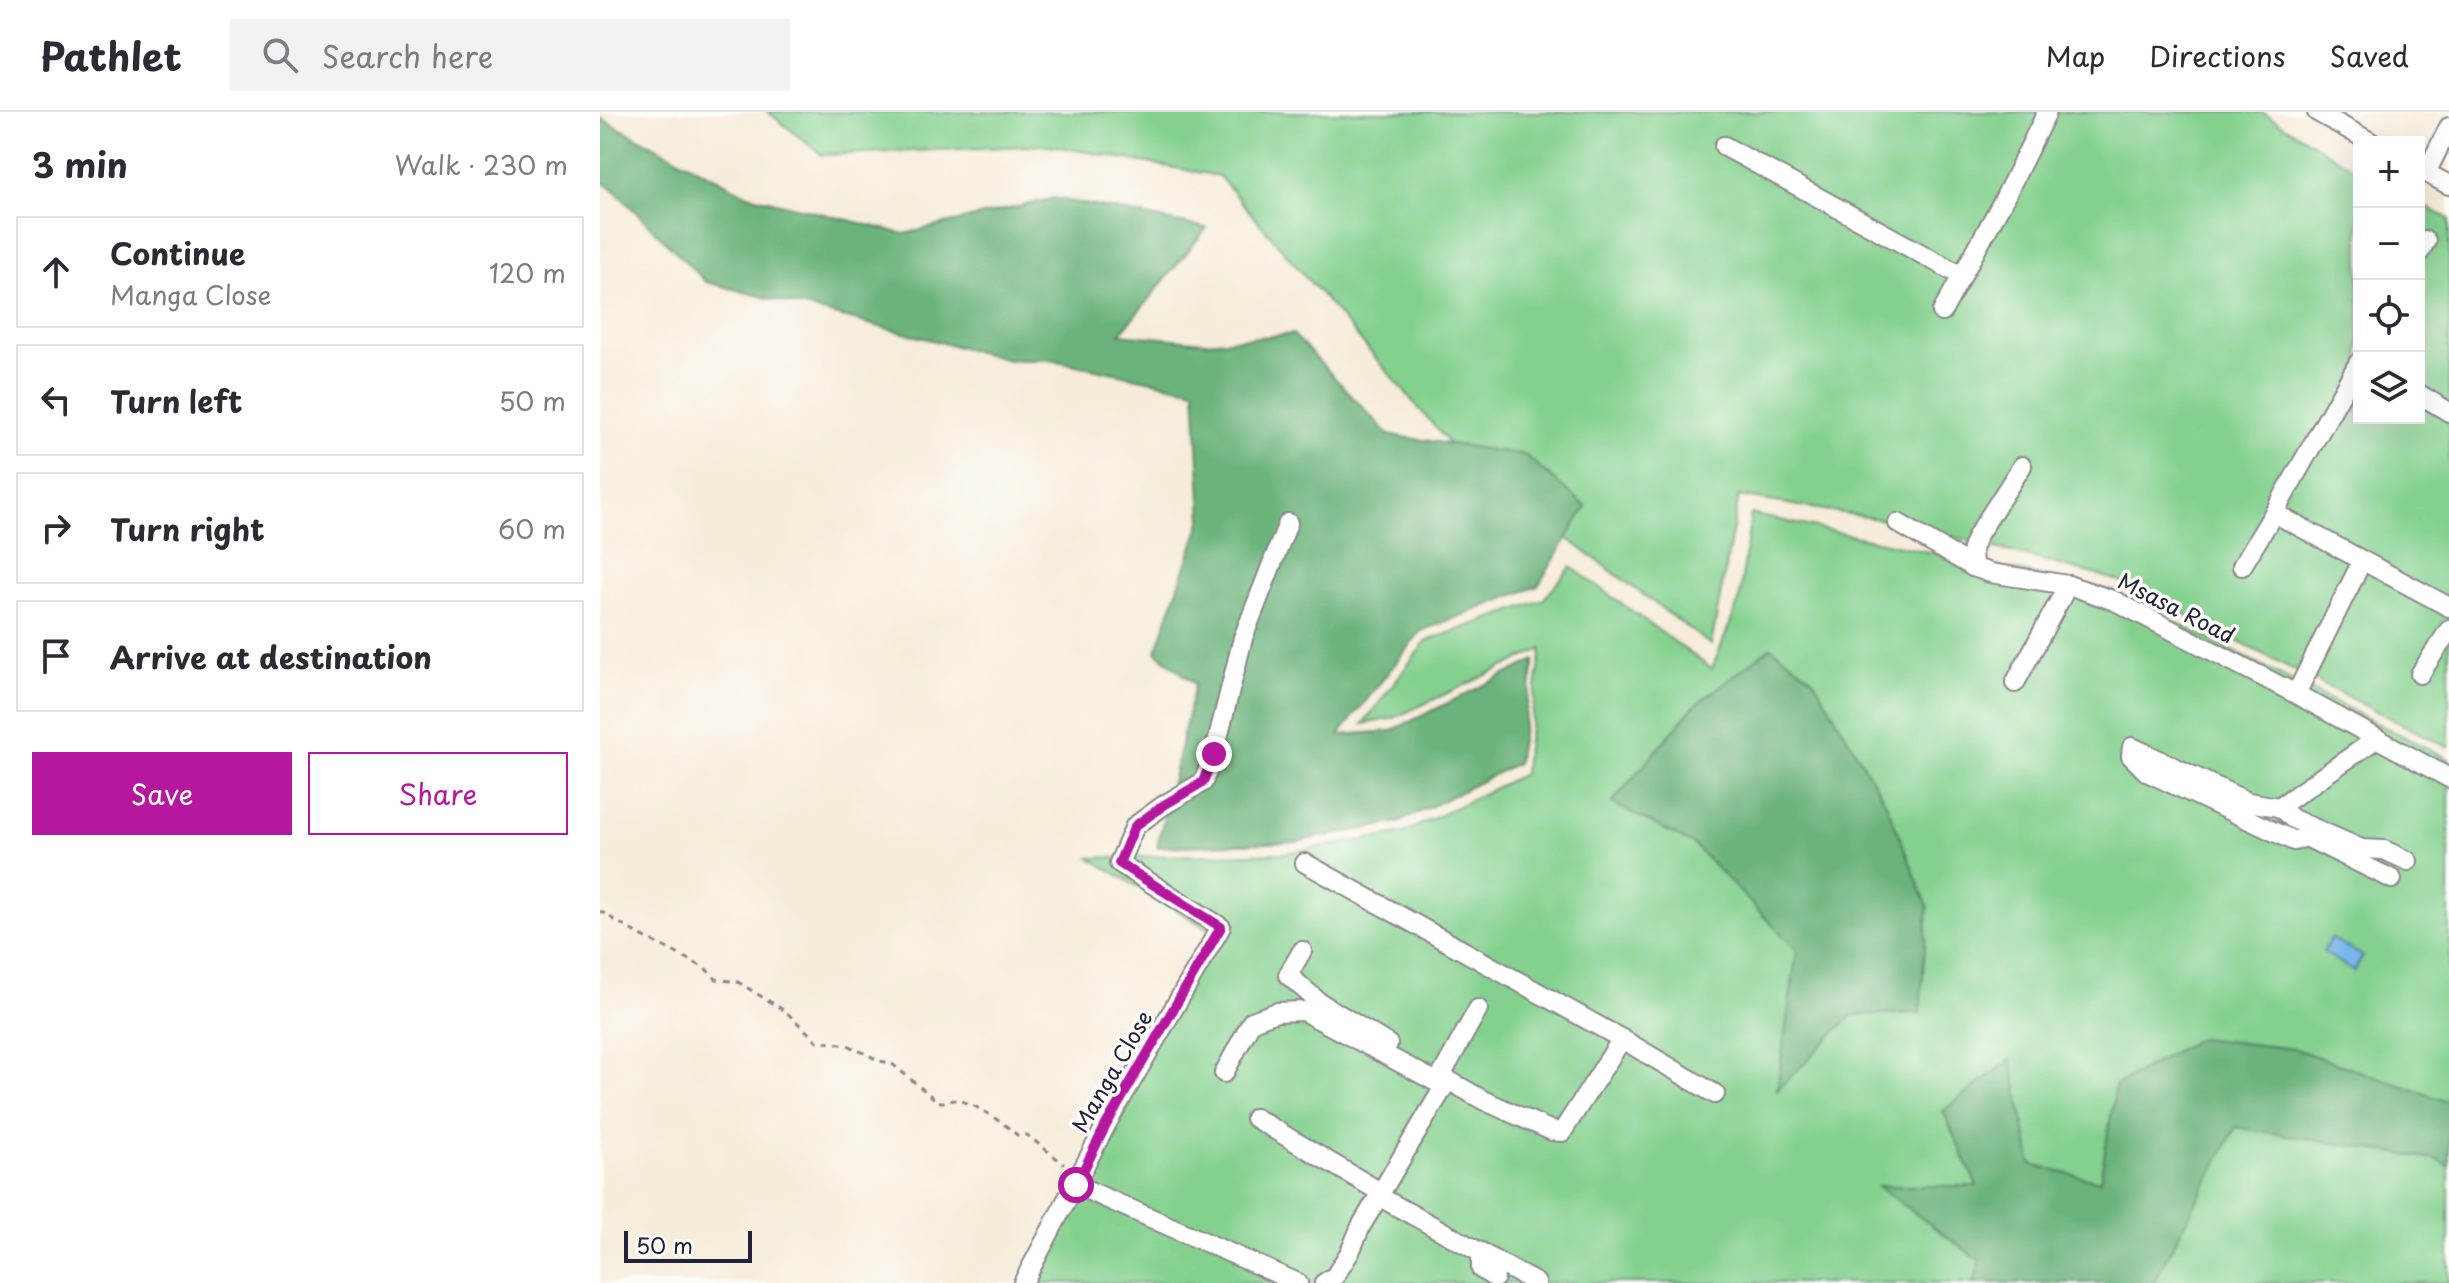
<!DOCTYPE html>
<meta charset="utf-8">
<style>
:root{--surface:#fff;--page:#f2f2f3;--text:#2b2b33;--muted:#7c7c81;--line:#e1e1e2;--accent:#b5179e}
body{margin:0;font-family:"Playpen Sans",sans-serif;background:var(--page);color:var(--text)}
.controls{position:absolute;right:24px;top:24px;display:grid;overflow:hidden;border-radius:0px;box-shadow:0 8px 32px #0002}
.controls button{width:72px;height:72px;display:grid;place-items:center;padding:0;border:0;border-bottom:2px solid var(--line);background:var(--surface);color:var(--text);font:40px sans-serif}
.scale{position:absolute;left:24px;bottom:20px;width:128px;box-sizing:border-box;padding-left:8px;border:4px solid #22223b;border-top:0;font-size:22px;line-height:28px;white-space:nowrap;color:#22223b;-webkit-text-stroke:6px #fdfcf7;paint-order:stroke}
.stop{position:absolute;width:24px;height:24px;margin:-18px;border:6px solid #b5179e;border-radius:50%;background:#fff}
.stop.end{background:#b5179e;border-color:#fff;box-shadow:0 2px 8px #0008}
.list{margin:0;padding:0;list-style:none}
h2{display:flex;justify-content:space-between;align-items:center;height:104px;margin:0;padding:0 32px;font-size:34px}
h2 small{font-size:26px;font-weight:400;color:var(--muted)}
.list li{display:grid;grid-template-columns:52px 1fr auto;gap:24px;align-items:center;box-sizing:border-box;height:112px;margin:0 16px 16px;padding:0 16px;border:2px solid var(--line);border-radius:0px}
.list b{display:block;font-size:30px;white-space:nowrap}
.list p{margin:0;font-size:26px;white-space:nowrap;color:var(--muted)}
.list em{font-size:26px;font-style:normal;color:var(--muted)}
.actions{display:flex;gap:16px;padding:24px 32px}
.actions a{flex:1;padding:18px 0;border:2px solid var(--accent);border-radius:0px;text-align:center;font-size:28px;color:var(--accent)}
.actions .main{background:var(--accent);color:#fff}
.icon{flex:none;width:44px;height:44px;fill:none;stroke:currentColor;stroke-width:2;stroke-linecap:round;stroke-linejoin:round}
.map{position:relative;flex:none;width:1849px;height:1171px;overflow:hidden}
header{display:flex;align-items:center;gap:48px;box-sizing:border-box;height:112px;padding:0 40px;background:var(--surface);border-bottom:2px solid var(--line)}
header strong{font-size:38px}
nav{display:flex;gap:44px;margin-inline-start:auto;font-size:28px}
.search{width:560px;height:72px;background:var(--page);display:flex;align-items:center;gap:20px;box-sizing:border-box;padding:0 28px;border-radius:0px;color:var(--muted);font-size:30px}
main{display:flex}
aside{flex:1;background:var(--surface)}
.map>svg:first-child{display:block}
.green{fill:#84d18f;stroke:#537a65;stroke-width:2}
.forest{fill:#6bb37a;stroke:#466a5a;stroke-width:2}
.water{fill:#77b6eb;stroke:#4c6c93;stroke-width:2}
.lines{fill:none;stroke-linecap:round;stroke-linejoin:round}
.minor-casing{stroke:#8c878a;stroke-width:22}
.path{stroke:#8c878a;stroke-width:3;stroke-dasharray:6 6;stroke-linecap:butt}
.minor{stroke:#fff;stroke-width:18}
.route{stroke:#b5179e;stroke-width:10}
.labels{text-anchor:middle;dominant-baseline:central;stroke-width:7;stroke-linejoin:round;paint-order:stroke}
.street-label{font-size:22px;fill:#22223b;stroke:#fdfcf7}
</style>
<header>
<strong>Pathlet</strong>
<div class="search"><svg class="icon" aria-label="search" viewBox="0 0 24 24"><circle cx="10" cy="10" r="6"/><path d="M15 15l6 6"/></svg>Search here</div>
<nav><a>Map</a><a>Directions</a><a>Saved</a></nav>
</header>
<main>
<aside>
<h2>3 min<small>Walk · 230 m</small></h2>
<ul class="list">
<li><svg class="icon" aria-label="ahead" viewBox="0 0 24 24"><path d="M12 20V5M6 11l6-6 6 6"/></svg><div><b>Continue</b><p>Manga Close</p></div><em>120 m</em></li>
<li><svg class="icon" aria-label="left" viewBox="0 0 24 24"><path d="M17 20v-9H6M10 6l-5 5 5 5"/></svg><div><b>Turn left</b></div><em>50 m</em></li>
<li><svg class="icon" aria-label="right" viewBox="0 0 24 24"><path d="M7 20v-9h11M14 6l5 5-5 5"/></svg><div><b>Turn right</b></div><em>60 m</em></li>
<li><svg class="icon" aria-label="arrive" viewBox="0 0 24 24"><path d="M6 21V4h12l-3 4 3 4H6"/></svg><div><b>Arrive at destination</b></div></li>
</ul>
<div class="actions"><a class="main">Save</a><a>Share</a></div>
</aside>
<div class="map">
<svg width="1849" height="1171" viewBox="0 0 1849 1171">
<rect width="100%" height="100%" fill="#fdfcf7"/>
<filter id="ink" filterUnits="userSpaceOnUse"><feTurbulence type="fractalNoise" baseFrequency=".0125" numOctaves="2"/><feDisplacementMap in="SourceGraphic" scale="16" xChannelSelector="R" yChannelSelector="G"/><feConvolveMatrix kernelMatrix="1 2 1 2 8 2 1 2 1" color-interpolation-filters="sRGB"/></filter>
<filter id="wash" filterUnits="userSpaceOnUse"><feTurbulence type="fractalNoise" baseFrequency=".006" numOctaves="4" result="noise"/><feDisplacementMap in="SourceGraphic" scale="32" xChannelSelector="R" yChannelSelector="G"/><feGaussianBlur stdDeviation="1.8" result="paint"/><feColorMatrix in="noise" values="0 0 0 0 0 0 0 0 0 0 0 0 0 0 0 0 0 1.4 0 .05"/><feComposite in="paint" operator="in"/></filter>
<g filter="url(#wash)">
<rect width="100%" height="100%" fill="#f6ecd9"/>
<g class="green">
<polygon points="168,0 1662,0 1759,60 1759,306 1819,306 1819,91 1849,107 1849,636 1516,468 1302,411 1139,384 1111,533 866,351 619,64 449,33 222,43"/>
<polygon points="1151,402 1515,480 1849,647 1849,1171 429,1171 609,818 490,746 685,741 804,721 923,662 942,537 794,606 763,612 826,529 943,488 971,455 1112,557 1139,489"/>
</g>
<g class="forest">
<polygon points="0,6 148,83 304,122 454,86 607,116 520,222 605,230 693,222 789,323 925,343 986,395 938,474 821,519 739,623 791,619 935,548 917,651 800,710 696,730 557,735 595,572 556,540 602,407 595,278 453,248 409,248 106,170 14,78 0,69"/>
<polygon points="1171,535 1213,567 1286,691 1328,795 1320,901 1252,903 1177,978 1197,838 1093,732 1012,691 1093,595"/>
<polygon points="1599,926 1695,937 1849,990 1849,1054 1839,1048 1636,1015 1553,1171 1374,1171 1380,1149 1278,1074 1377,1074 1343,999 1411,947 1432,1053 1500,1069 1516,973"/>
</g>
<polygon class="water" points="1731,826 1763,844 1754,859 1723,840"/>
</g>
<g filter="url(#ink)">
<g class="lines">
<g class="minor-casing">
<g id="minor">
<polyline points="1717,0 1771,30"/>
<polyline points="1124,34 1362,164"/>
<polyline points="1819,57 1849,73"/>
<polyline points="1826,61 1849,15"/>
<polyline points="1819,141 1826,129"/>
<polyline points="1342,200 1404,87 1447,0"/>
<polyline points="1759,250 1674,401 1849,495"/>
<polyline points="1819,282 1849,300"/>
<polyline points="1422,354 1377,424 1372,437 1373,455 1390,461 1468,473 1515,489 1696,582 1849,666"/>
<polyline points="1298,411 1373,455"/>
<polyline points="1642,454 1674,401"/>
<polyline points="1820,562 1849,518"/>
<polyline points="1415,571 1468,473"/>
<polyline points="1696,582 1762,449"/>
<polyline points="1776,627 1679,695 1648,690 1532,635 1531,644 1547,660 1694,729 1706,725 1792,767"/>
<polyline points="1679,695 1693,707 1762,737 1784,738 1808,749"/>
<polyline points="705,751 1022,927"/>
<polyline points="702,839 688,863 719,890 788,932"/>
<polyline points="624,961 652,909 677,900 703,899 844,974"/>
<polyline points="841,964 878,897"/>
<polyline points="655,1006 782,1081"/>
<polyline points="476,1073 698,1171"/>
<polyline points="780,1085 936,1171"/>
<polyline points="881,1140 881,1157 895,1166"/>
<polyline points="423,1171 506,1013 621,815 519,751 535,714 564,693 603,670 614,642 643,526 688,411"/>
<polyline points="724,1171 735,1164 750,1140 761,1114 848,968 883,988 952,1019 962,1020 1022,927 1115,982"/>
</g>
</g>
<path class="path" d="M 0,799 L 31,818 L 105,856 L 116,867 L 138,870 L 185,899 L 217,929 L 248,933 L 280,949 L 291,951 L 337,989 C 345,992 348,988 355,988 C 370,988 407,1013 417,1023 L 427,1023 L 464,1052"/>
<use href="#minor" class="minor"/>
</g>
</g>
<g class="lines" filter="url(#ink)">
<polyline class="route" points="476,1073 506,1013 621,815 519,751 535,714 564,693 603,670 614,642"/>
</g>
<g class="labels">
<g class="street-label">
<text transform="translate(1577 495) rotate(27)">Msasa Road</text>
<text transform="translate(511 959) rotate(-60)">Manga Close</text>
</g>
</g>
</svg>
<div class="controls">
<button>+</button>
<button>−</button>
<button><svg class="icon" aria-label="locate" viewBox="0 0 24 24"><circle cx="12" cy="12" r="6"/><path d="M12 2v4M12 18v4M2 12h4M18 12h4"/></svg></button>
<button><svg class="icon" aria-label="layers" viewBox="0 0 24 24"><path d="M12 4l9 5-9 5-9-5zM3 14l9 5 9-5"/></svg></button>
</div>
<div class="scale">50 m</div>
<div class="stop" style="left:476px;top:1073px"></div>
<div class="stop end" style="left:614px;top:642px"></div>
</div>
</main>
